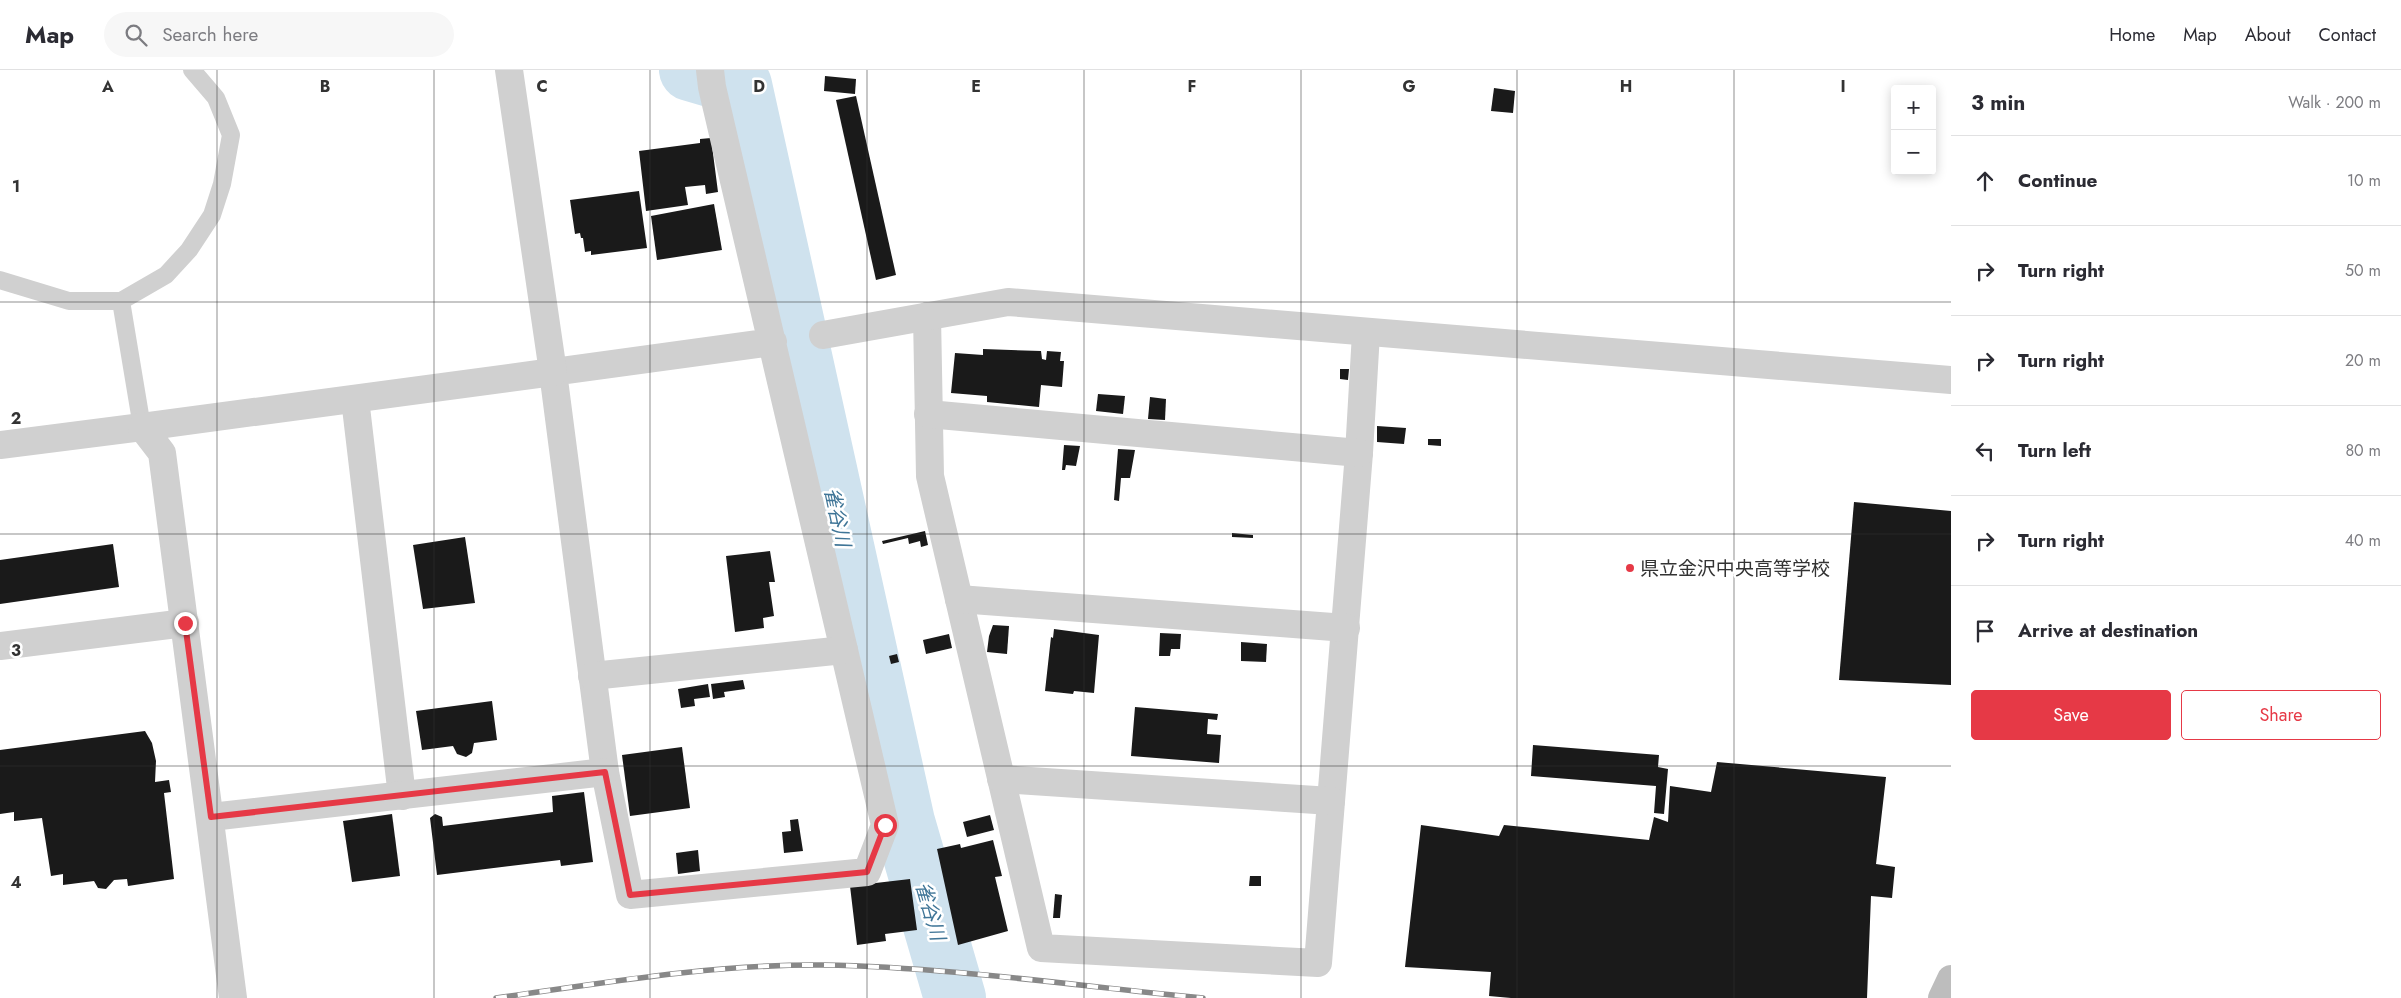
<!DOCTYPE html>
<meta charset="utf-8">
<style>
:root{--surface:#fff;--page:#f7f7f7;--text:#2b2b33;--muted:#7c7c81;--line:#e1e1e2;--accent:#e63946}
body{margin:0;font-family:Jost,"Noto Sans JP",sans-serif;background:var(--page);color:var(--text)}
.controls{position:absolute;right:15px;top:15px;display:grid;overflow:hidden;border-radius:5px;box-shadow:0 2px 12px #0003}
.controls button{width:45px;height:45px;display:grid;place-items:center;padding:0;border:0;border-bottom:1px solid var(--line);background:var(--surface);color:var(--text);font:25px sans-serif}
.stop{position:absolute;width:15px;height:15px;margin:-11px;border:4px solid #e63946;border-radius:50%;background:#fff}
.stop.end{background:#e63946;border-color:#fff;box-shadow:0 1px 5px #0008}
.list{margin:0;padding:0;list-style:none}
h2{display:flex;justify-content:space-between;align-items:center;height:65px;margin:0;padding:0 20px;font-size:21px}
h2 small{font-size:16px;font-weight:400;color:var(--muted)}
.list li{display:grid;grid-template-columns:32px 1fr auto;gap:15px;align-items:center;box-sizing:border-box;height:90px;padding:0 20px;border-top:1px solid var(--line)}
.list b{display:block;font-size:19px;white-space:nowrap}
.list em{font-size:16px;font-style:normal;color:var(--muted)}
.actions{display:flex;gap:10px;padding:15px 20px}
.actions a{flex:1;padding:11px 0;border:1px solid var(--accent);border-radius:5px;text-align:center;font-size:18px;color:var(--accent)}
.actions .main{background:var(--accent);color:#fff}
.icon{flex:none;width:28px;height:28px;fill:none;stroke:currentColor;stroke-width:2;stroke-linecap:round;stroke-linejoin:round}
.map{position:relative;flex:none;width:1951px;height:928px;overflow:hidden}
header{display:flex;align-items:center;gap:30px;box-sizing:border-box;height:70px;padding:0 25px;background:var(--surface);border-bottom:1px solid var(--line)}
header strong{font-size:24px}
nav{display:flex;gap:28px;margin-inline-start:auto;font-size:18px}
.search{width:350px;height:45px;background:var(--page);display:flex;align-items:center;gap:12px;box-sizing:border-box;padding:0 18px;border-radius:28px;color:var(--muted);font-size:19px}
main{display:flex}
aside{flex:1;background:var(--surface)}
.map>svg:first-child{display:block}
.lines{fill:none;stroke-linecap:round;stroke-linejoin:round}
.river{stroke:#cfe2ee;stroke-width:62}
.building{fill:#1a1a1a}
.lane{stroke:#d0d0d0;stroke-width:18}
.street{stroke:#d0d0d0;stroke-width:28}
.secondary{stroke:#bdbdbd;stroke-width:28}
.rail-casing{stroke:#888;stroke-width:5.5}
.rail{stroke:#fff;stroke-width:4;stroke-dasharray:11;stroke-linecap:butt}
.route{stroke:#e63946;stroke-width:6}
.grid{fill:none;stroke:#333;stroke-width:1;stroke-opacity:0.55}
.poi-dot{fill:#e63946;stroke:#fff;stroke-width:2}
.labels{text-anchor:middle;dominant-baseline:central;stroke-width:5;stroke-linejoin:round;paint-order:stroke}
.poi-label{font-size:19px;fill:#333;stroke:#fff;text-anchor:start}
.water-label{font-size:20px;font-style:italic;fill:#3f7597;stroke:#fff}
.grid-label{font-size:16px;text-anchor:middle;font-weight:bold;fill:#333;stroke:#fff;stroke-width:5;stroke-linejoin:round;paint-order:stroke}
</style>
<header>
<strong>Map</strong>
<div class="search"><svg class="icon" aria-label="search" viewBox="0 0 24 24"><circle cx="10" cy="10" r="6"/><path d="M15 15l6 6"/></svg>Search here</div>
<nav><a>Home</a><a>Map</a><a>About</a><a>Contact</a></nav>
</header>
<main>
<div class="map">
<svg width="1951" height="928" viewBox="0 0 1951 928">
<rect width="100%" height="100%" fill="#fff"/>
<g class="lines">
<polyline class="river" points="690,0 741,15 904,752 955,928"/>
</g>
<g class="building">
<polygon points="825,6 856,9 855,24 824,21"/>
<polygon points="1494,18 1515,21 1513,43 1491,41"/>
<polygon points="856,26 896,205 876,210 836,30"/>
<polygon points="711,68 718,122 706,124 705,115 685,117 688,135 646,141 639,81 700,73 700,69"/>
<polygon points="639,121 647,178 591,185 591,181 585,182 583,168 581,168 580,163 575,164 570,130"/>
<polygon points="714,134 722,180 657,190 651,146"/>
<polygon points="983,279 1041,281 1042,289 1046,290 1047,281 1061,282 1060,291 1064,291 1062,317 1041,315 1039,337 987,332 987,326 951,323 955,283 983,285"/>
<polygon points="1340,299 1349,299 1348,310 1340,309"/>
<polygon points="1098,324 1125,326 1123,344 1096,341"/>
<polygon points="1150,327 1166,329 1165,350 1148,349"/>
<polygon points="1377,356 1406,358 1404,374 1377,372"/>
<polygon points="1428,369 1441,369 1441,376 1428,375"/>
<polygon points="1064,375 1080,376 1076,396 1066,395 1065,400 1062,400"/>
<polygon points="1118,379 1135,380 1130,408 1121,408 1119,431 1114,430"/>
<polygon points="1854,432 1951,441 1951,615 1839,610"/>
<polygon points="925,461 928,475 921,477 920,471 909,474 908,468 883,474 882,471"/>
<polygon points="1232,463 1253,465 1253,468 1232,467"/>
<polygon points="465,467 475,533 423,539 413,475"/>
<polygon points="113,474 119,517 0,534 0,490"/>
<polygon points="770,481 775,512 769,512 774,546 763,548 764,558 735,562 726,486"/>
<polygon points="993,555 1009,556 1007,584 987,582 989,566"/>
<polygon points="1054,559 1099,565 1094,623 1074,621 1073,624 1045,621 1051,567 1053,568"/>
<polygon points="1160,563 1181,564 1180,579 1171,579 1170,586 1159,586"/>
<polygon points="949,564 952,578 926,584 923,570"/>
<polygon points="1241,572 1267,574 1266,592 1241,591"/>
<polygon points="897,584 899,592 891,594 889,586"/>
<polygon points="743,610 745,619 724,622 725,627 713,629 711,614"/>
<polygon points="708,614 710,627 694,629 695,636 681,638 678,619"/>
<polygon points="492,631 497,670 474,673 472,683 466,687 457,684 453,676 422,680 416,641"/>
<polygon points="1135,637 1218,644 1217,650 1208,649 1207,664 1221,665 1219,693 1131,686"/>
<polygon points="145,661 152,673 156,691 155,712 169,710 171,722 164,723 174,809 128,816 127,809 114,810 106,819 98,818 94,811 63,815 63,804 51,806 42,748 14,751 14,742 0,744 0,680"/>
<polygon points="1533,675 1659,685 1658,697 1668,699 1664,744 1654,743 1656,716 1531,706"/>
<polygon points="682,677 690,738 630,746 622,685"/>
<polygon points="1717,692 1886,707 1876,794 1895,797 1892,828 1871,826 1867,928 1511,928 1489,926 1491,902 1405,897 1421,755 1499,766 1504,755 1649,770 1654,747 1668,752 1670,716 1711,722"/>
<polygon points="584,722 593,792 561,796 560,790 437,805 430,748 435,744 442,747 443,756 553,742 552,726"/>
<polygon points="392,744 400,806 352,812 343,751"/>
<polygon points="990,745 994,760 967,767 963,752"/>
<polygon points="798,749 803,781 784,783 782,762 791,761 790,750"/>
<polygon points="993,770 1002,806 995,807 1008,861 958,875 937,779 960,774 961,778"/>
<polygon points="698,780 700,801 678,804 676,783"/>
<polygon points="1250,806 1261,806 1261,816 1249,816"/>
<polygon points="910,809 917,860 885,864 886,871 857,875 850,816"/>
<polygon points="1055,824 1062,825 1060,848 1053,848"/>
</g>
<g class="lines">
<g class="lane">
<polyline points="0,210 69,231 121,231 166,205 189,180 212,145 222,114 231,65 216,28 192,0"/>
<polyline points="121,231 142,357"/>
</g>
<g class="street">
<polyline points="710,0 712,17 885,755 867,802 630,825 605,702 553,302 773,272"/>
<polyline points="927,246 930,406 1041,878 1318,893 1359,383 1366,263"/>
<polyline points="823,265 1008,232 1951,310"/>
<polyline points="355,329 402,726"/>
<polyline points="928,344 1359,383"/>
<polyline points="0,375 142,357"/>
<polyline points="959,529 1346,558"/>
<polyline points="0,576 185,553"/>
<polyline points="592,606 844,580"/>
<polyline points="1001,709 1331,731"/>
<polyline points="211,747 605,702"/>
<polyline points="233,928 162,383 142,357 553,302 509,0"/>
</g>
<polyline class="secondary" points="1942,928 1951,909"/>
<g class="rail-casing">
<path id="rail" d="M 496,928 C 603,913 713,894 823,895 C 949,897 1077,916 1203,928"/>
</g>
<use href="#rail" class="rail"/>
</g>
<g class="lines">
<polyline class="route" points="185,553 211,747 605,702 630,825 867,802 885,755"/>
</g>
<path class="grid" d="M 217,0 L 217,928M 434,0 L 434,928M 650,0 L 650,928M 867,0 L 867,928M 1084,0 L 1084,928M 1301,0 L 1301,928M 1517,0 L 1517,928M 1734,0 L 1734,928M 0,232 L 1951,232M 0,464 L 1951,464M 0,696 L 1951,696"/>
<circle class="poi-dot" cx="1630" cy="498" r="5"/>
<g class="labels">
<g class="poi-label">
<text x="1640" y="498">県立金沢中央高等学校</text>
</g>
<g class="water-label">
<text transform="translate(837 447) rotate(78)">雀谷川</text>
<text transform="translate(930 841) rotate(74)">雀谷川</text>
</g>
</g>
<g class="grid-label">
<text x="108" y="22">A</text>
<text x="325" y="22">B</text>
<text x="542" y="22">C</text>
<text x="759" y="22">D</text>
<text x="976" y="22">E</text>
<text x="1192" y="22">F</text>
<text x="1409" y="22">G</text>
<text x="1626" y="22">H</text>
<text x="1843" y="22">I</text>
<text x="16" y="122">1</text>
<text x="16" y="354">2</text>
<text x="16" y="586">3</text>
<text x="16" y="818">4</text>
</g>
</svg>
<div class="controls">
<button>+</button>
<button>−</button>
</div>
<div class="stop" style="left:885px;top:755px"></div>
<div class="stop end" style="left:185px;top:553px"></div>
</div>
<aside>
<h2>3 min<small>Walk · 200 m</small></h2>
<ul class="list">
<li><svg class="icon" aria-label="ahead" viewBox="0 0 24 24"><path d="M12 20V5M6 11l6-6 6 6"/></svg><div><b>Continue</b></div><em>10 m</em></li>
<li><svg class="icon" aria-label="right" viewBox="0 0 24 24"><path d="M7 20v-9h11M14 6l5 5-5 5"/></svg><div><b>Turn right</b></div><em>50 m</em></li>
<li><svg class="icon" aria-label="right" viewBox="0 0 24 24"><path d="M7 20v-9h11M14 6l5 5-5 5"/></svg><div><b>Turn right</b></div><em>20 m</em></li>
<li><svg class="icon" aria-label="left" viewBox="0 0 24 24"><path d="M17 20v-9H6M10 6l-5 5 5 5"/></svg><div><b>Turn left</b></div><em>80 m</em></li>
<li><svg class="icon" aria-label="right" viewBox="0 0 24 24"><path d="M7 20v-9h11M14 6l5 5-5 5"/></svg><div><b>Turn right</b></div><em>40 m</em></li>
<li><svg class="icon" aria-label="arrive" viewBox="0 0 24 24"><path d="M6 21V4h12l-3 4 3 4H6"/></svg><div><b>Arrive at destination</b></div></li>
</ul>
<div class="actions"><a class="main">Save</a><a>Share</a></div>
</aside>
</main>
